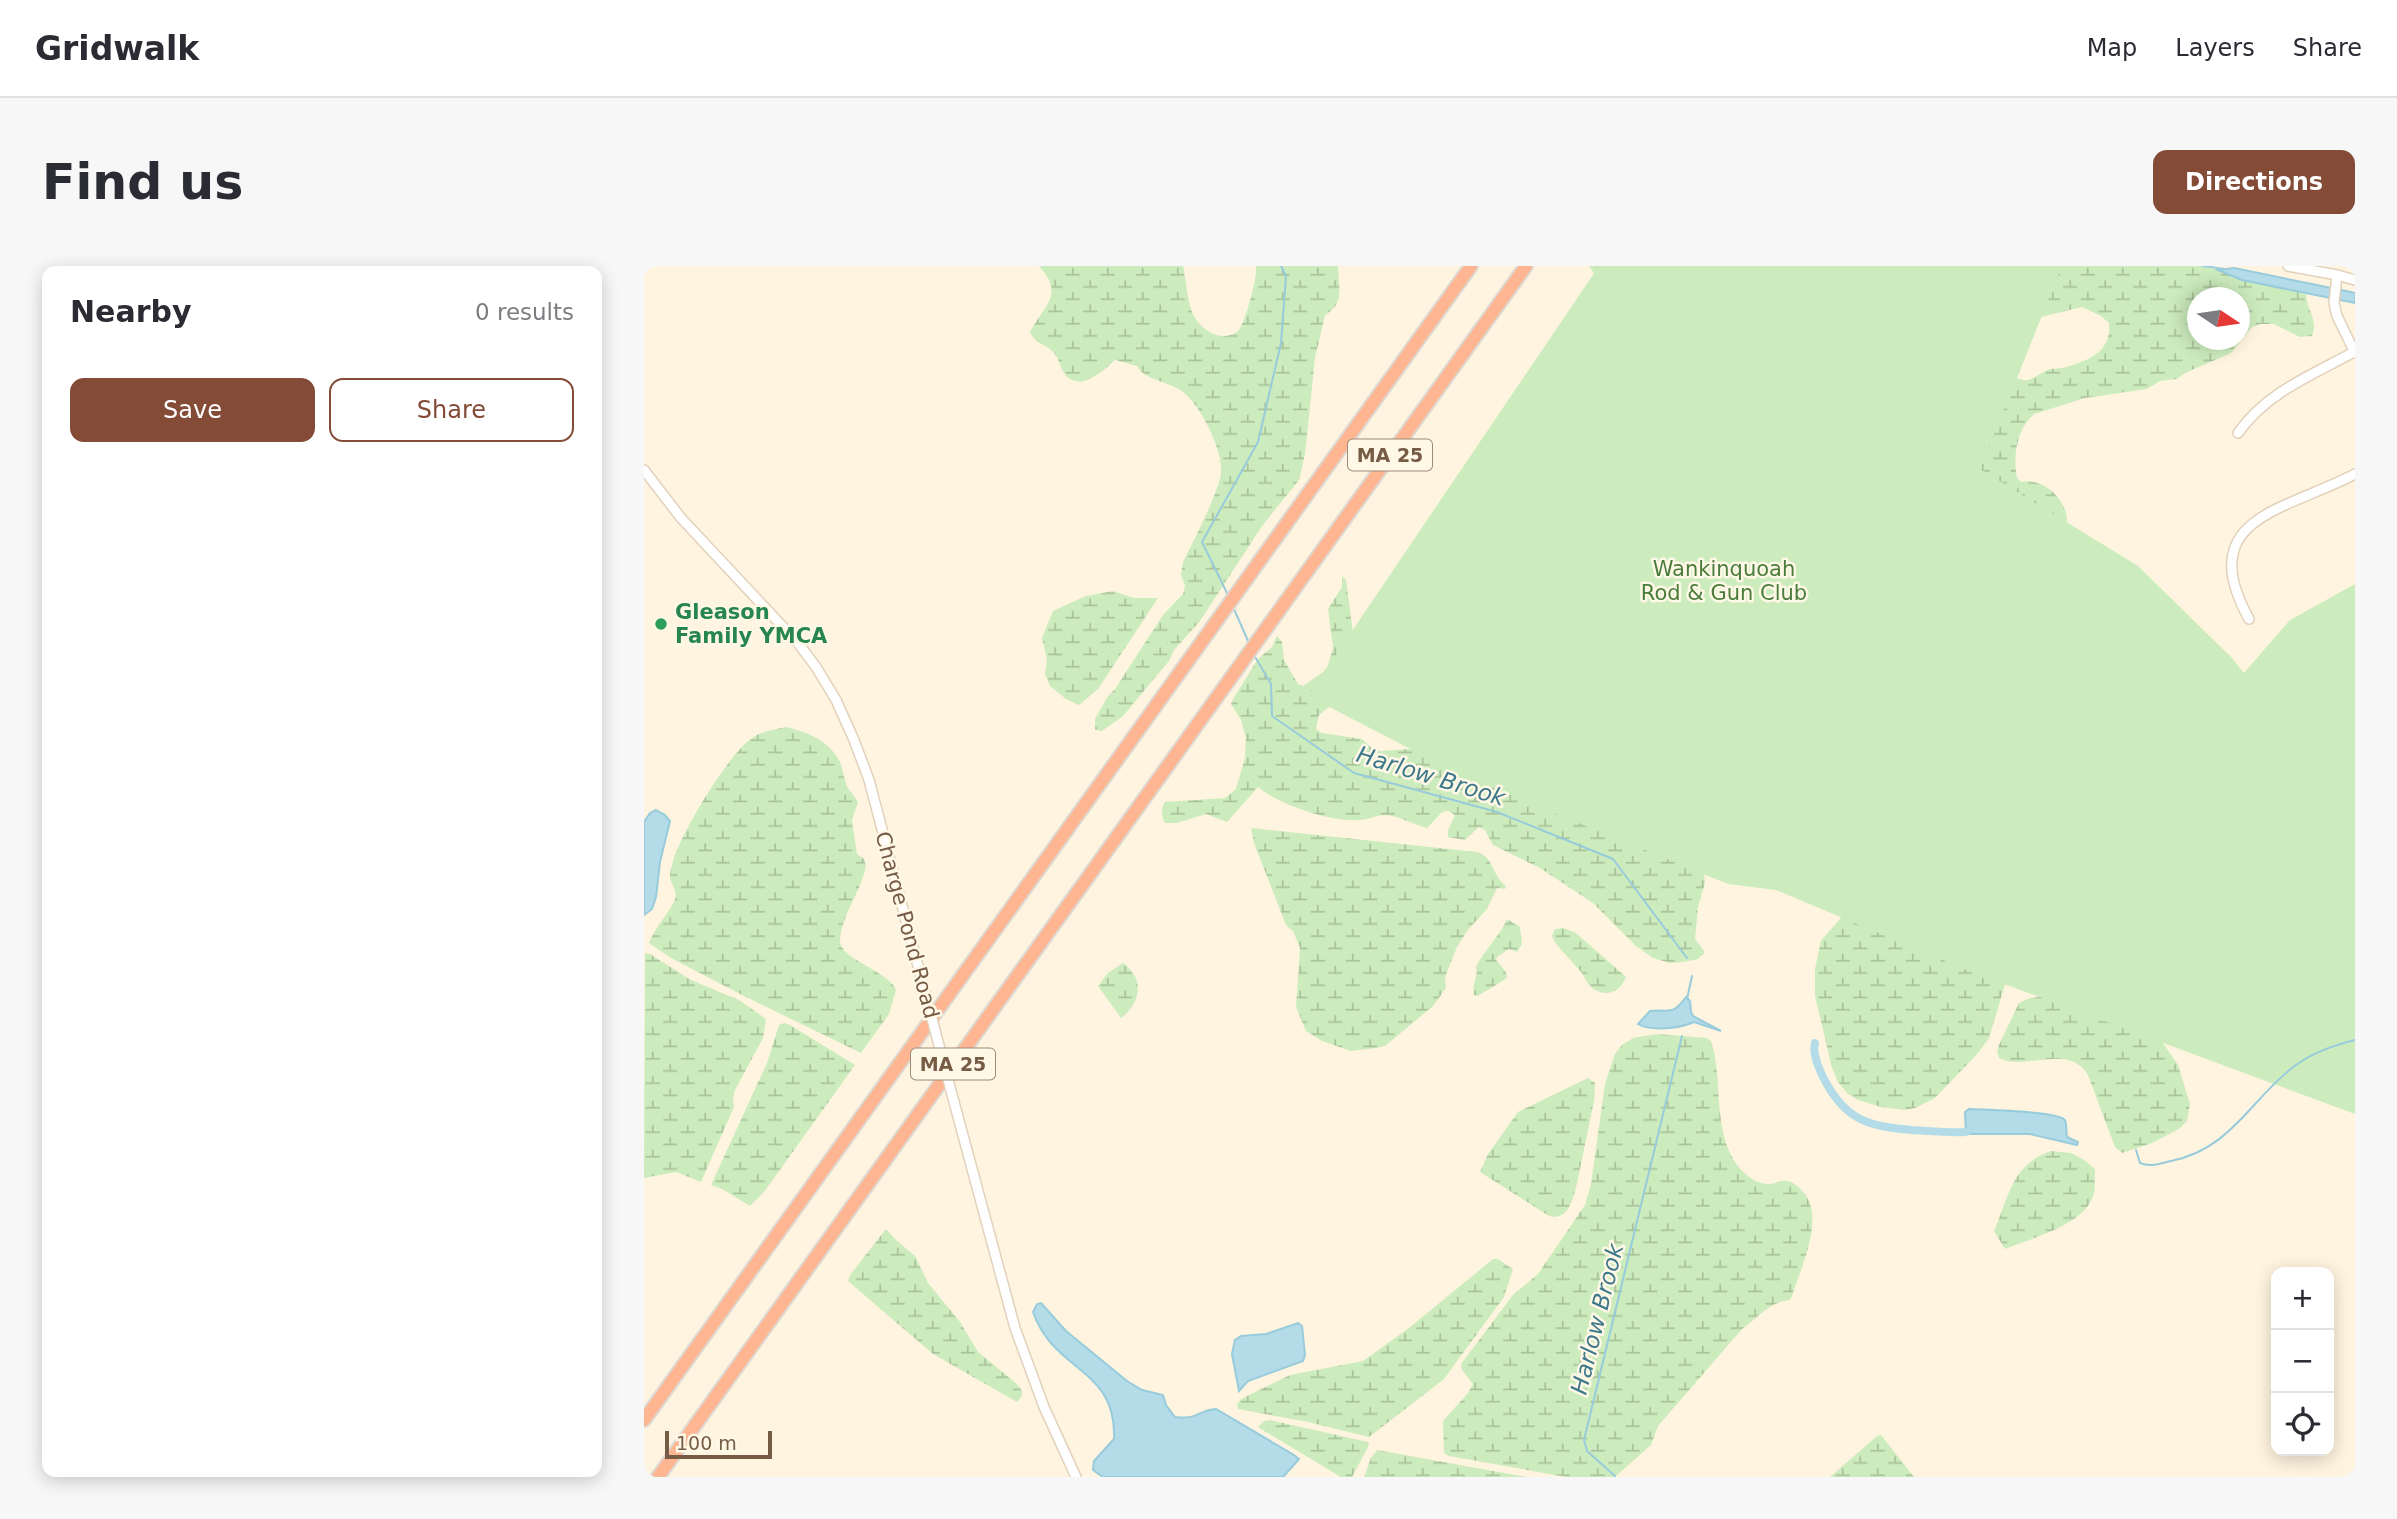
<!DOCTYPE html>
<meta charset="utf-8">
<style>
:root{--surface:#fff;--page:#f7f7f7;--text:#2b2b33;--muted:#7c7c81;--line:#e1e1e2;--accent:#844b37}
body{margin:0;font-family:"DejaVu Sans",sans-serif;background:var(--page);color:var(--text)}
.controls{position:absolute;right:21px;bottom:21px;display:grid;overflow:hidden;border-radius:14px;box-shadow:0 4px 18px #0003}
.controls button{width:63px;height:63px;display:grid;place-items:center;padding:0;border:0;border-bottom:2px solid var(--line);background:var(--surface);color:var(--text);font:35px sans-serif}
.compass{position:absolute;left:1543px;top:21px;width:63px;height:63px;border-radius:50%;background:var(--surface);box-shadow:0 4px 18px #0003;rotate:103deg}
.scale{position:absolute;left:21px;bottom:18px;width:107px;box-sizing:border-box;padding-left:7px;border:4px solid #765b45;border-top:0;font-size:19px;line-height:24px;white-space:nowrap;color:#765b45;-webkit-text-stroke:5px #fff8e7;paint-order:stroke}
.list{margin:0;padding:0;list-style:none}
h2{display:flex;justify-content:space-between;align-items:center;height:91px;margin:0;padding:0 28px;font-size:30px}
h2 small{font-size:23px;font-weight:400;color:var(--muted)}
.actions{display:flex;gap:14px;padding:21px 28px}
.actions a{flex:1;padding:16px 0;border:2px solid var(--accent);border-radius:14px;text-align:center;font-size:24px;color:var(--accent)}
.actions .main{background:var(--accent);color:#fff}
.icon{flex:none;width:38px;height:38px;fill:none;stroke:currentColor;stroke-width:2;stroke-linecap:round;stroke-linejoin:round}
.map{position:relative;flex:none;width:1711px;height:1211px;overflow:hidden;border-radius:14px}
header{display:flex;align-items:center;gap:42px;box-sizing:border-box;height:98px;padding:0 35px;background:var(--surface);border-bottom:2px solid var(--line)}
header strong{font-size:33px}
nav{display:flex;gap:38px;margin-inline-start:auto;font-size:24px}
.intro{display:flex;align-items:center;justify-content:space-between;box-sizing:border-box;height:168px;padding:0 42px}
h1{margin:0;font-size:49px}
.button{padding:18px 32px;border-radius:14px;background:var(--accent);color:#fff;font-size:24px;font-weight:700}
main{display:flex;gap:42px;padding:0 42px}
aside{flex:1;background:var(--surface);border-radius:14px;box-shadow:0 4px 18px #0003}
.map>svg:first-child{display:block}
.wetland{fill:url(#wetland-marsh);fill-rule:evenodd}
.green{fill:#ccecbd}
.water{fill:#b3dce8;stroke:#98cbdb;stroke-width:2}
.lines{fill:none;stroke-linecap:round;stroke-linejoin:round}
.stream{stroke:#98cbdb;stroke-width:2}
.canal{stroke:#b3dce8;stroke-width:8}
.minor-casing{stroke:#e2d1bb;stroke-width:12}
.highway-casing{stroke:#ded8d2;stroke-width:16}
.minor{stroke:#fff;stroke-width:9}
.highway{stroke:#fdb691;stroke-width:12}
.minor-bridge-casing{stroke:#e2d1bb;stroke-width:12;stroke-linecap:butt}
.minor-bridge{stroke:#fff;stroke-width:9}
.leisure-dot{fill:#2e9e5b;stroke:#fff8e7;stroke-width:2.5}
.labels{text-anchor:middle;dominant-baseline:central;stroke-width:5;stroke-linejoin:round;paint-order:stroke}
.shield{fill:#fff8e7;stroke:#9f8a76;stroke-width:2}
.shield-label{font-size:19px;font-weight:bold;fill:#765b45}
.park-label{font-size:21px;fill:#4a7d3c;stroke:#fff8e7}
.leisure-label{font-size:21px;font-weight:bold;fill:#27864d;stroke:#fff8e7;text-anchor:start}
.street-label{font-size:21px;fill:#765b45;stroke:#fff8e7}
.water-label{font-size:23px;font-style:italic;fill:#3d788b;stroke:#fff8e7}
</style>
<header>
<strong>Gridwalk</strong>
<nav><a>Map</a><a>Layers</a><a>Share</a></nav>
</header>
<div class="intro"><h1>Find us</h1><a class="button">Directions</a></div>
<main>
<aside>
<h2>Nearby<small>0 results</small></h2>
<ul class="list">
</ul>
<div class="actions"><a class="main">Save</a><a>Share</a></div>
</aside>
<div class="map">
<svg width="1711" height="1211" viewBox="0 0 1711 1211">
<defs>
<pattern id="wetland-marsh" width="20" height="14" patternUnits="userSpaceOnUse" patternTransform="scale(1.75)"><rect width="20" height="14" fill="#ccecbd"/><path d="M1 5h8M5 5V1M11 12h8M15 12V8" fill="none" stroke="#aac29b"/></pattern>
</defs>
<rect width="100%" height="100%" fill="#fef4df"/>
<g class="wetland">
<path d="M 395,0 L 539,0 C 542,14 544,41 551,52 C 560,66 578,76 593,66 C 600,61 614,11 612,0 L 694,0 C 694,19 702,37 681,49 L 671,92 L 661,188 L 655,214 L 618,260 L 556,355 L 530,384 L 525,395 L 479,450 L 458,465 L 451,464 L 451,453 L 464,430 L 471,423 L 519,349 L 539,328 L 541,320 L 537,309 L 539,296 C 548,278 575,226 577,207 C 579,184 557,140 539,126 C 525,115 501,115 493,100 L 471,94 C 459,105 435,128 420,107 C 416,101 415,92 410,87 C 402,78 391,78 386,66 C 401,38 421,29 395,0 Z"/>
<path d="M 945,0 L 1557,0 L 1574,4 L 1598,14 L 1662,28 C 1662,44 1675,53 1668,70 L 1656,71 L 1630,58 L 1616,58 L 1608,61 L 1587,87 L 1541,107 L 1533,113 L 1516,115 L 1503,123 L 1441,132 L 1390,148 C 1372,164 1369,190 1373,212 L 1377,216 C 1400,211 1424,234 1423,257 C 1423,262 1421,269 1420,274 L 1060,607 L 1061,617 L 1054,641 L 1051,673 L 1061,686 L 1054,693 L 1039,696 L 1026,697 L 1009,692 L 992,680 L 949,637 L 896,602 L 849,579 L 841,564 L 835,561 L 821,574 L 804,571 L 804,564 L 811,549 L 804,545 L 798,546 L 783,562 C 770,559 755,550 742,549 C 732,549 724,554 715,554 C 687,556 636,539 614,521 L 583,556 L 562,548 L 533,557 L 521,557 C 517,551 517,541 521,536 L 581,532 L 592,523 L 601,492 L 602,473 L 597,454 L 587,438 L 589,433 L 614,393 L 628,381 L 633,370 L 638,376 L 640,394 L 654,418 L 659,420 L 679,406 L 684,400 L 689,381 L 684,343 L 698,321 L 698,310 L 702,314 L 710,374 L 693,435 L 675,449 L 672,463 L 678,467 L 718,473 L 729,483 L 737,485 L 779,482 L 953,12 ZM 1554,32 L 1596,32 L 1596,74 L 1554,74 ZM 1438,41 L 1457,50 L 1465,57 C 1468,87 1443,95 1419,102 C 1413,103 1407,102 1403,104 C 1391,110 1386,118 1373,112 L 1397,51 Z"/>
<polygon points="469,325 490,332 514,332 454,423 435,439 422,433 406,420 401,408 403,393 398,372 409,345 442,330"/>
<path d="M 142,461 C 163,466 185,474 196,496 C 199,504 200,514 204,522 C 207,527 211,530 214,536 L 208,554 L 213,588 L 220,593 L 222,600 C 217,626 198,648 196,674 C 194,693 245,705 252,724 L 245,748 L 217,787 L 98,729 L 27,692 L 5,677 C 11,662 22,650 30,636 C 35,625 27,620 26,611 C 26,606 28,599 29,595 C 37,567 84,489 107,473 C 117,465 130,464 142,461 Z"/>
<path d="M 607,562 L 833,586 C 850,591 848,610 862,620 L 861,623 L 853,622 L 843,643 L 823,665 L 813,681 L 801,711 L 802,722 L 789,740 L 741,780 L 732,782 L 707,785 L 678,775 L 662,765 L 652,741 L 656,682 L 649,665 L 642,659 L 610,577 Z"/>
<polygon points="1264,573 1371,685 1345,772 1335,786 1291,832 1271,842 1261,844 1237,841 1214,834 1204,828 1194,816 1188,802 1171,730 1171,703 1177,675"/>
<path d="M 863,653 L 876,661 L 878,678 L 873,686 L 865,683 L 853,691 L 852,694 L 862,706 L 863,712 L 834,730 L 830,729 C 827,719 835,711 832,701 C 841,682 855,672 863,653 Z"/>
<path d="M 919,662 L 932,667 L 982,711 C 976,727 960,733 946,720 C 942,716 940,710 937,706 C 928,695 918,686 910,675 L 908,670 L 911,663 Z"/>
<polygon points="1,687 6,688 47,714 95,734 122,753 119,772 91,824 89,831 90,841 57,916 32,906 0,912"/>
<path d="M 479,697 C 501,713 497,737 477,752 L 454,720 L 464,707 Z"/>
<path d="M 1400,730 L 1509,763 L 1534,799 L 1546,838 L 1543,855 L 1535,863 L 1508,877 L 1478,887 L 1471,881 L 1444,809 C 1424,776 1383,806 1355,792 L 1353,785 L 1355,779 L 1375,737 L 1383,733 Z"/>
<polygon points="140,757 146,759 211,799 120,926 106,940 78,923 67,919 123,797 135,759"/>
<path d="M 1013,768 L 1063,772 L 1067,775 C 1079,811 1069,855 1088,891 C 1096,905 1110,919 1127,918 C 1132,917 1137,914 1143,915 C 1150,916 1155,921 1160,927 C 1181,952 1157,1001 1148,1030 L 1146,1034 C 1124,1036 1116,1051 1098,1063 L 1014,1160 L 1007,1179 L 971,1211 L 922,1211 L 805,1190 L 800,1187 L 799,1155 L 824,1127 L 829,1118 L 818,1104 L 817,1098 L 869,1029 L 894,1008 L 941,939 L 947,918 L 961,818 L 971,788 L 978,779 L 989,772 Z"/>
<path d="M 944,812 L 951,817 L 950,835 L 932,922 C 928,936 923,955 905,950 L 836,906 L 844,888 L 874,846 Z"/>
<path d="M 1407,885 L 1427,887 L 1440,894 L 1451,903 C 1450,911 1452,923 1449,930 C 1439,960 1387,972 1361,983 L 1350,965 C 1365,931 1367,899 1407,885 Z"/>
<polygon points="242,963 252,974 271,990 284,1017 316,1056 334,1086 373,1118 378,1125 378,1130 373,1136 289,1088 204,1015 206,1009"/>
<polygon points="849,993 854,993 869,1003 860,1031 800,1113 725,1171 664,1156 594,1143 593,1138 597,1133 646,1109 719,1095 765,1062"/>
<polygon points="626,1154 724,1176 725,1179 708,1211 697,1211 614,1161 620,1155"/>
<polygon points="1237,1169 1270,1211 1186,1211 1233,1170"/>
<polygon points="733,1184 882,1211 720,1211 727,1192"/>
</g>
<polygon class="green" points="955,0 1418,0 1336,203 1494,300 1588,392 1600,407 1646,354 1711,318 1711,848 1325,705 1132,624 1084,618 813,507 664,430"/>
<g class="water">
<polygon points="1590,2 1702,25 1711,27 1711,37 1598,14 1574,4"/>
<polygon points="12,544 21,549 26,555 16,596 12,631 8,643 0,649 0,556 6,547"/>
<path d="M 1042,731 L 1046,735 L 1047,746 L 1049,750 L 1077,765 L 1050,756 C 1037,762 1007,766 994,758 L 1006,745 C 1027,743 1028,750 1042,731 Z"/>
<path d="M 1325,843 C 1341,844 1414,845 1421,854 C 1423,859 1422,866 1423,871 L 1434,876 L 1433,879 L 1386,868 L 1322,868 L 1321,846 Z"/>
<path d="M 397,1037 L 422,1065 L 483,1115 L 498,1124 L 519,1129 L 522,1139 L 531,1151 C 555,1154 554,1144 572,1143 L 650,1189 L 655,1193 L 639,1211 L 459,1211 L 449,1204 L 450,1195 L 470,1173 C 473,1101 410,1107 389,1046 L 393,1038 Z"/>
<polygon points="654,1057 658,1060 661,1089 659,1095 604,1115 595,1125 588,1088 591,1074 597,1070 622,1068"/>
</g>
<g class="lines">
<g class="stream">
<polyline points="1559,0 1580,3"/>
<polyline points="584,329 558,276 614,176 637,77 642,10 637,0"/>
<polyline points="589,341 605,377"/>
<polyline points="610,389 627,418 628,450 710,507 853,546 969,593 1043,692"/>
<polyline points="1043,733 1048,710"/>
<path d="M 1492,884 L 1496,897 C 1506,901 1516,898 1527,895 C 1586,883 1605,836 1648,802 C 1667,787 1688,780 1711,774"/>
<polyline points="971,1210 943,1185 940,1174 1038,770"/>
</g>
<path class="canal" d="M 1171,777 C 1168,788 1175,803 1180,813 C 1202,855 1224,860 1268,864 C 1286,865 1304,867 1322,866"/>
<g class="minor-casing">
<g id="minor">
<polyline points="1644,0 1693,9 1690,37 1693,50 1711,87"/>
<polyline points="1693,9 1711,14"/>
<path d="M 1594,167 C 1623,126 1668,109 1710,86"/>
<polyline points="0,204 37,252 154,377 172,401 192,434 210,474 225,514 279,719"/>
<path d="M 1605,353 C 1549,251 1641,245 1711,208"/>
<polyline points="310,836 371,1062 400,1141 432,1211"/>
</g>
</g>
<g class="highway-casing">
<g id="highway">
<polyline points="0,1154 827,0"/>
<polyline points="14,1211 882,0"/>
</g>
</g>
<use href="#minor" class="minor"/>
<use href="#highway" class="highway"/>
<g class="minor-bridge-casing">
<polyline id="minor-bridge" points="279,719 310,836"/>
</g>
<use href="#minor-bridge" class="minor-bridge"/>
</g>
<circle class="leisure-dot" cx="17" cy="358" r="7"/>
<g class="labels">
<g class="shield">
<rect x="704" y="173.5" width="84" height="31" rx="5"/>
<rect x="267" y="782.5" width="84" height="31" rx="5"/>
</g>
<g class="shield-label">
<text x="746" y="189">MA 25</text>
<text x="309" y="798">MA 25</text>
</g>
<g class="park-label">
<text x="1080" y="303">Wankinquoah<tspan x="1080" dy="24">Rod &amp; Gun Club</tspan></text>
</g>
<g class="leisure-label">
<text x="31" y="346">Gleason<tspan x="31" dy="24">Family YMCA</tspan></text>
</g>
<g class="street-label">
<text transform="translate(263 659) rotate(75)">Charge Pond Road</text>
</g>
<g class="water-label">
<text transform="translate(787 510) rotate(17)">Harlow Brook</text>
<text transform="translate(953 1053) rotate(-76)">Harlow Brook</text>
</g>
</g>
</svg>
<div class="controls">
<button>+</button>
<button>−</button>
<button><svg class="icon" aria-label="locate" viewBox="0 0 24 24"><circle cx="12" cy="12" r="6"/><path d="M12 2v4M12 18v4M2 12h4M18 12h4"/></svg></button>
</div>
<svg class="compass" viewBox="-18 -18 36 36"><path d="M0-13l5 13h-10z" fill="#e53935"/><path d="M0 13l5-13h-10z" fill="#7c7c81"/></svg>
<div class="scale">100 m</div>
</div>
</main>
